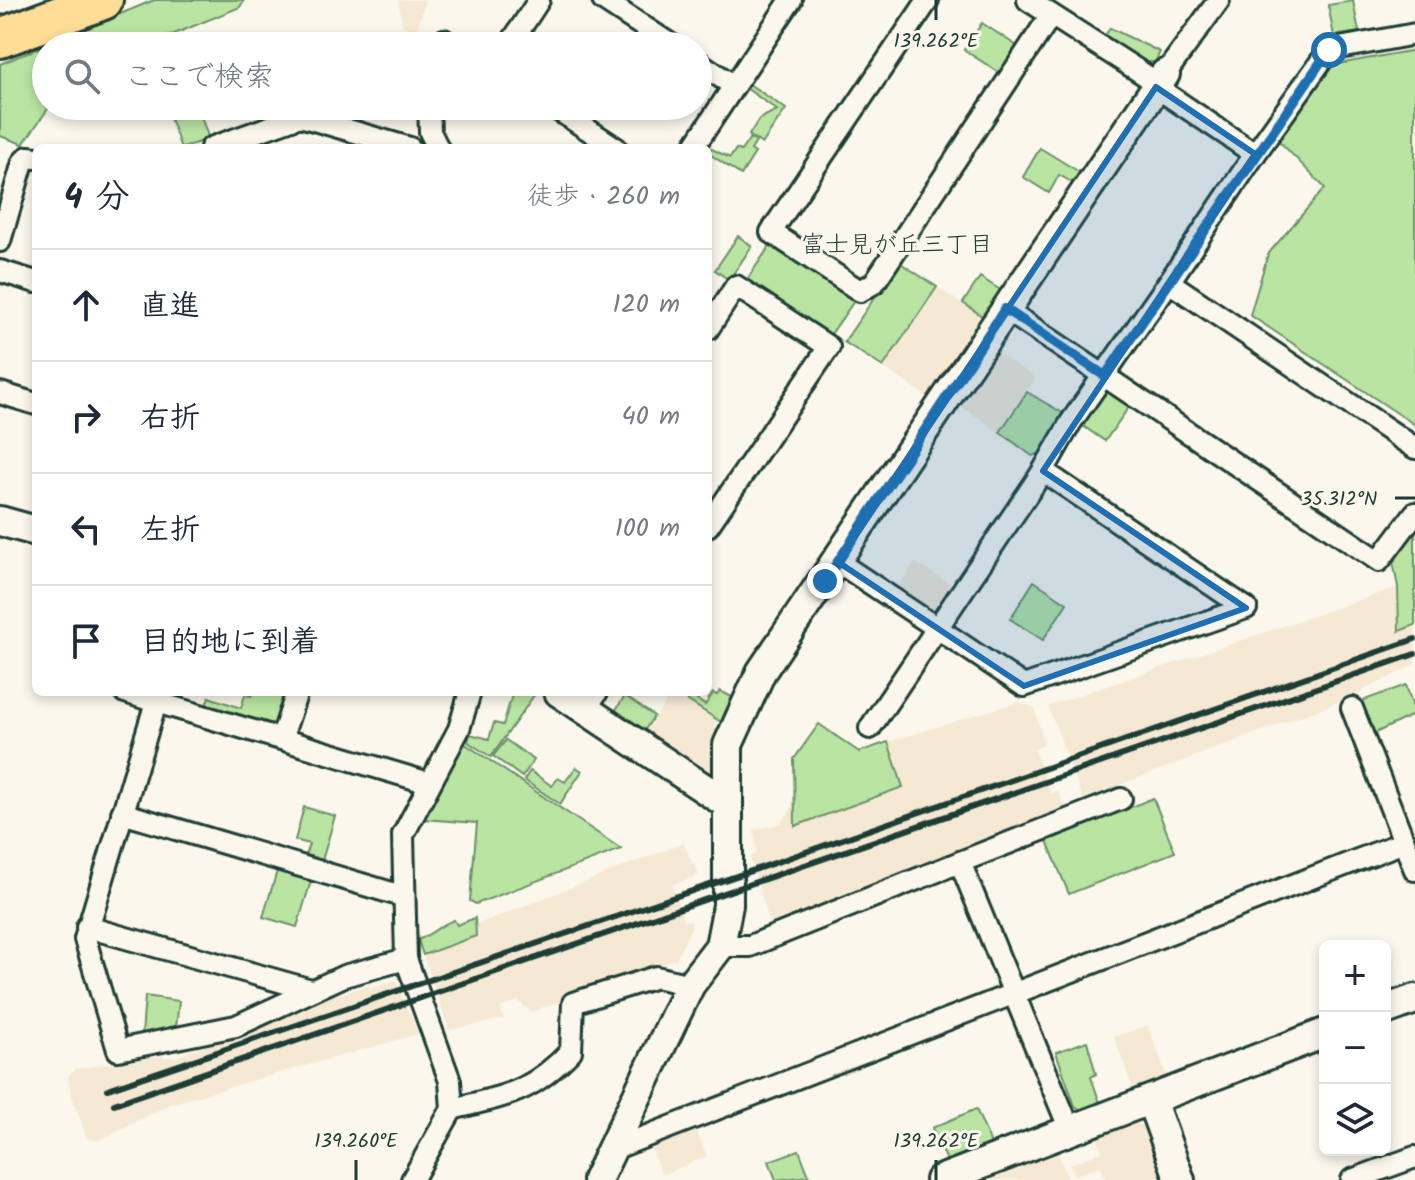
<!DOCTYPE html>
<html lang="ja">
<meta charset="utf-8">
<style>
:root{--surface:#fff;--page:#f6f6f7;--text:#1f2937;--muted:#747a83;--line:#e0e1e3}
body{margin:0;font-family:Kalam,"Klee One",sans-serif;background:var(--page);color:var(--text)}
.controls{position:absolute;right:24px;bottom:24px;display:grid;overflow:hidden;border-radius:12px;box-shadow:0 4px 12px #0003}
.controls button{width:72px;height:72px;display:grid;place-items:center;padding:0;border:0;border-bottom:2px solid var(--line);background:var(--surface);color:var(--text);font:40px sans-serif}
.stop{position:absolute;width:24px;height:24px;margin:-18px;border:6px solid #1f6fb2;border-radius:50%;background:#fff}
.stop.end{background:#1f6fb2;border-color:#fff;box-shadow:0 2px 8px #0008}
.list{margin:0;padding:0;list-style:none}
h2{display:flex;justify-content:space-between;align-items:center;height:104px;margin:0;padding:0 32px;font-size:34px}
h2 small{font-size:26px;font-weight:400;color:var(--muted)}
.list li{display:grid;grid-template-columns:52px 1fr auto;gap:24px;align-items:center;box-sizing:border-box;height:112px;padding:0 32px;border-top:2px solid var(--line)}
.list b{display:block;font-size:30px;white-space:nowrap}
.list em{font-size:26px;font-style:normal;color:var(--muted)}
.icon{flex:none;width:44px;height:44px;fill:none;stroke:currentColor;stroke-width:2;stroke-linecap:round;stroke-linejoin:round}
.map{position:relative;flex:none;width:1415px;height:1180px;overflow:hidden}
.search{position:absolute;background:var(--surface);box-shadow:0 4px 12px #0003;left:32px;top:32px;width:680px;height:88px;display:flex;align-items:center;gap:20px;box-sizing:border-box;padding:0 28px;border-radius:44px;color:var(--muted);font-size:30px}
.panel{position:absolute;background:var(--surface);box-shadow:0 4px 12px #0003;left:32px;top:144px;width:680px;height:552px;border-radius:12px}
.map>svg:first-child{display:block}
.built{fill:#f6e9d4}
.green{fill:#b9e4a2;stroke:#6c906b;stroke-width:2}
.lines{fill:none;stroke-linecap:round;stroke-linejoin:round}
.street-casing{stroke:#1f3d34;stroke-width:26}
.secondary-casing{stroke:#1f3d34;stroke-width:34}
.highway-casing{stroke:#1f3d34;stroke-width:44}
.street{stroke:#fbf7ec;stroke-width:20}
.secondary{stroke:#fbf7ec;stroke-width:28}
.highway{stroke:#fedd96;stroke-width:38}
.rail{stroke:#1f3d34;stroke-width:6}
.route{stroke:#1f6fb2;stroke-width:10}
.marked{fill:#1f6fb2;fill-opacity:0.2;stroke:#1f6fb2;stroke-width:6;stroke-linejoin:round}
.ticks{fill:none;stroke:#1f3d34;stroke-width:3}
.labels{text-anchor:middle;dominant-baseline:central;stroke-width:6;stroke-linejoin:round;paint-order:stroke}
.neighbourhood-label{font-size:24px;fill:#1f3d34;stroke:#fbf7ec}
.ticks-label{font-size:20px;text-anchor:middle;fill:#1f3d34;stroke:#fbf7ec;stroke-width:6;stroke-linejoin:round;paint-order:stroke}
</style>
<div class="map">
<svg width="1415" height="1180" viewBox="0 0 1415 1180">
<rect width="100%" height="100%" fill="#fbf7ec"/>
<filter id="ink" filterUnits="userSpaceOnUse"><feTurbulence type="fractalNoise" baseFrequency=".0125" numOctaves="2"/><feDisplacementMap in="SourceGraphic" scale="16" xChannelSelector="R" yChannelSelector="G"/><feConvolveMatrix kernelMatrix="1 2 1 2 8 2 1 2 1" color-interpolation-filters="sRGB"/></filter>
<g filter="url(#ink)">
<g class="built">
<polygon points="398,0 425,0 415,38 402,24"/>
<polygon points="937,287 984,319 930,399 883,367"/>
<polygon points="997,352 1036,378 1000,432 960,406"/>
<polygon points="915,562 954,586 943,604 930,610 897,590"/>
<polygon points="1398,587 1399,630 1415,625 1415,664 1351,697 1083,799 1048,706"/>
<polygon points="672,693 717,721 714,728 719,730 714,769 702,771 645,733"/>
<polygon points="1018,702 1035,708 1044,745 1034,749 1051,793 1058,791 1066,809 770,925 750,857 757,853 754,830 781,823 794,804 795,825 903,787 888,742"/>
<polygon points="683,843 699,875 672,885 684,921 691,920 692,926 676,959 531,1012 518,1001 500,1008 504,1019 449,1030 423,955 476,937 476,925"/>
<polygon points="396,980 418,1034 170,1104 98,1141 87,1139 70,1090 68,1076 76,1069 144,1057 175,1057 312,1007 316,1001 368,985 371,989"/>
<polygon points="1148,1025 1167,1077 1133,1089 1114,1037"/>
<polygon points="1134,1120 1146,1129 1166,1180 1106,1180 1100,1166 1075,1176 1070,1164 1102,1152 1096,1134"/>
<polygon points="696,1130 707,1156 662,1175 651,1149"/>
<polygon points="1056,1147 1068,1180 969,1180"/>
</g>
<g class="green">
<polygon points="154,0 244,0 240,7 145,46 46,46 46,106 50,106 23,144 0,136 0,64"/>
<polygon points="1353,1 1359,32 1334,36 1328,5"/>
<polygon points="982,23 1017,46 1000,73 964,50"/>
<polygon points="1110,28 1160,52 1155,62 1143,62 1104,37"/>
<polygon points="1415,50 1415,425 1250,315 1268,254 1325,188 1278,140 1333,65"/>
<polygon points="749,84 786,109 762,144 749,135 759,119 777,110 746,88"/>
<polygon points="198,108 209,139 181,148 170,118"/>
<polygon points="750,138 756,142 751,150 755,153 741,175 708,153 708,147 730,158 736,149 741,151"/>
<polygon points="1040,148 1081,173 1075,184 1059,175 1049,193 1023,177"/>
<polygon points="738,236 752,246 729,280 715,270"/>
<polygon points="771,244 854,301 829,337 746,281"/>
<polygon points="899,262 937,287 883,367 844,342"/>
<polygon points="980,277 1002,291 985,318 963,303"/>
<polygon points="1106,387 1131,404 1105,441 1080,424"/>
<polygon points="1027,392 1066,415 1044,452 1032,456 1000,432"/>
<polygon points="1415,530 1415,625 1399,631 1398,587 1392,557"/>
<polygon points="1034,581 1067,603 1043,640 1010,619"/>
<polygon points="1406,685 1415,714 1371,735 1359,702"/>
<polygon points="720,691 732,697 721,722 674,692 685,692 705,705 713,693 717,695"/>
<polygon points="252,692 290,692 285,708 279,707 274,724 206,705 209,697 241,708 245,695 251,696"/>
<polygon points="502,692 535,694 491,757 468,742 470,734 489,739 494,723 503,725 512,695"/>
<polygon points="625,696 654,716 642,734 613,714"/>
<polygon points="819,724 859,752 888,742 903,787 795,826 794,759"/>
<polygon points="506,740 534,760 522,777 493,756"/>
<polygon points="464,743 621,849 476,904 470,901 477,823 423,819"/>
<polygon points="576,767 582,771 560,804 524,780 530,771 552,786 558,778 565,782"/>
<polygon points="1153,798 1175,852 1069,894 1047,841"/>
<polygon points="304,807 335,816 321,864 304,859 309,844 295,840"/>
<polygon points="277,871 311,881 297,927 263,917"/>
<path d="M 475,918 L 476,936 L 423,955 L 418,940 C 432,934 440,925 454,920 L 457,925 Z"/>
<polygon points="145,996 179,1001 176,1028 142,1035"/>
<polygon points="1087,1041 1096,1074 1091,1077 1100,1103 1081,1110 1075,1106 1056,1052"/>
<polygon points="976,1109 992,1146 949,1165 932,1128"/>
<polygon points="799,1150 809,1176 776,1180 769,1161"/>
</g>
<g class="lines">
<g class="street-casing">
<g id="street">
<polyline points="603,0 673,46"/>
<polyline points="928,0 771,232 860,291 874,283 1051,15"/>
<polyline points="1028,0 1159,84"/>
<polyline points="439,46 444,40"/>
<polyline points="509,46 539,0"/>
<polyline points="698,62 734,86"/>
<polyline points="1165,74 1219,0"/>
<polyline points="1156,87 1255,154 1169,282 1415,448"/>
<polyline points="429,106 430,132 438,148"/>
<polyline points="552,106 616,148"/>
<polyline points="211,148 300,116 410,148"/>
<polyline points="693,148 791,0"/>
<polyline points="1255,154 1329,50 1415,34"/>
<polyline points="0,241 23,162 28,157 36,158"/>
<polyline points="0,271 36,282"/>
<polyline points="1005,309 1379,561 1415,513"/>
<polyline points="708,329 736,286 829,347 708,526"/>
<polyline points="0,393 36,404"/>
<polyline points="1043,471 1246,608"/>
<polyline points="838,562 1024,686 1246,608"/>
<polyline points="125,692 156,702 85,939 118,1050 236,1026 344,976 406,959 403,835 459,729 470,692"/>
<polyline points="156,702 429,783"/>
<polyline points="1352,708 1415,870"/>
<polyline points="585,710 597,692"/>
<polyline points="870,728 1043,471 1071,422 1169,282"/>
<polyline points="282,737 297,692"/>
<polyline points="122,813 402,896"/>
<polyline points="960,862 1121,799"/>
<polyline points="87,927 311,990"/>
<polyline points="720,946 750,946 960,862 1070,1130"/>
<path d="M 406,959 L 450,1081 L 452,1109 C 507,1095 530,1094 571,1051 L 573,1003 L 656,977 L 690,985"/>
<polyline points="611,1150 1404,842"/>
<polyline points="412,1180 452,1109"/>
<polyline points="1352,1180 1415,1157"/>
</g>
</g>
<g class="secondary-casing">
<g id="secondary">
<polyline points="0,521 36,531"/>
<polyline points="559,692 726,803"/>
<polyline points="1385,1010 1415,999"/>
<polyline points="1151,1100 1180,1180"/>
<polyline points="597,1180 690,985 720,946 728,905 728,745 761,672 1165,74"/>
<polyline points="940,1180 1325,1033"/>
</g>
</g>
<g class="highway-casing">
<polyline id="highway" points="0,38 103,0"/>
</g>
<use href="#street" class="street"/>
<use href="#secondary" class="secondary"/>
<use href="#highway" class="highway"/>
<g class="rail">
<polyline points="108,1089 754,870 1415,639"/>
<polyline points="114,1104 1415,654"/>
</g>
</g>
</g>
<g class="lines" filter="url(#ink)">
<polyline class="route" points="825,581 1005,309 1105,376 1329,50"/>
</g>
<path class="marked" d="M 1156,87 L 1255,154 L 1043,471 L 1246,608 L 1024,686 L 838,562 Z"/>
<path class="ticks" d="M 936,0 L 936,20M 1395,498 L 1415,498M 356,1160 L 356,1180M 936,1160 L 936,1180"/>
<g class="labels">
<g class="neighbourhood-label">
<text x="897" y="245">富士見が丘三丁目</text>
</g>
</g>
<g class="ticks-label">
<text x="936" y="47">139.262°E</text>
<text x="1339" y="505">35.312°N</text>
<text x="356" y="1147">139.260°E</text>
<text x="936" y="1147">139.262°E</text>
</g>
</svg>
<div class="controls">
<button>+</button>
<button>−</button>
<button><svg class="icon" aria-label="layers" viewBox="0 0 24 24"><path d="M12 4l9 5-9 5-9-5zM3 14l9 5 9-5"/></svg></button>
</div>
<div class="stop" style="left:1329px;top:50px"></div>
<div class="stop end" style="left:825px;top:581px"></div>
<div class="search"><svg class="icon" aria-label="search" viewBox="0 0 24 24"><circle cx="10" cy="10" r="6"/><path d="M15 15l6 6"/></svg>ここで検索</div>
<section class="panel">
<h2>4 分<small>徒歩 · 260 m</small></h2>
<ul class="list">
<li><svg class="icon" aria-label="ahead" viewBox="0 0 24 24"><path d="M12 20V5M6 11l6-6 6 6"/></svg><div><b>直進</b></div><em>120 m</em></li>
<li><svg class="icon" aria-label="right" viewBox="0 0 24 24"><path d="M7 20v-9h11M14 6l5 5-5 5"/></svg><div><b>右折</b></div><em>40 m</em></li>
<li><svg class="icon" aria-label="left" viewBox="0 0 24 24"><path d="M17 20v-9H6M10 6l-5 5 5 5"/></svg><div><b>左折</b></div><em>100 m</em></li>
<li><svg class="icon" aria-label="arrive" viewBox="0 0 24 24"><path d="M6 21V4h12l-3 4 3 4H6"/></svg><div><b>目的地に到着</b></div></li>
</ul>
</section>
</div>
